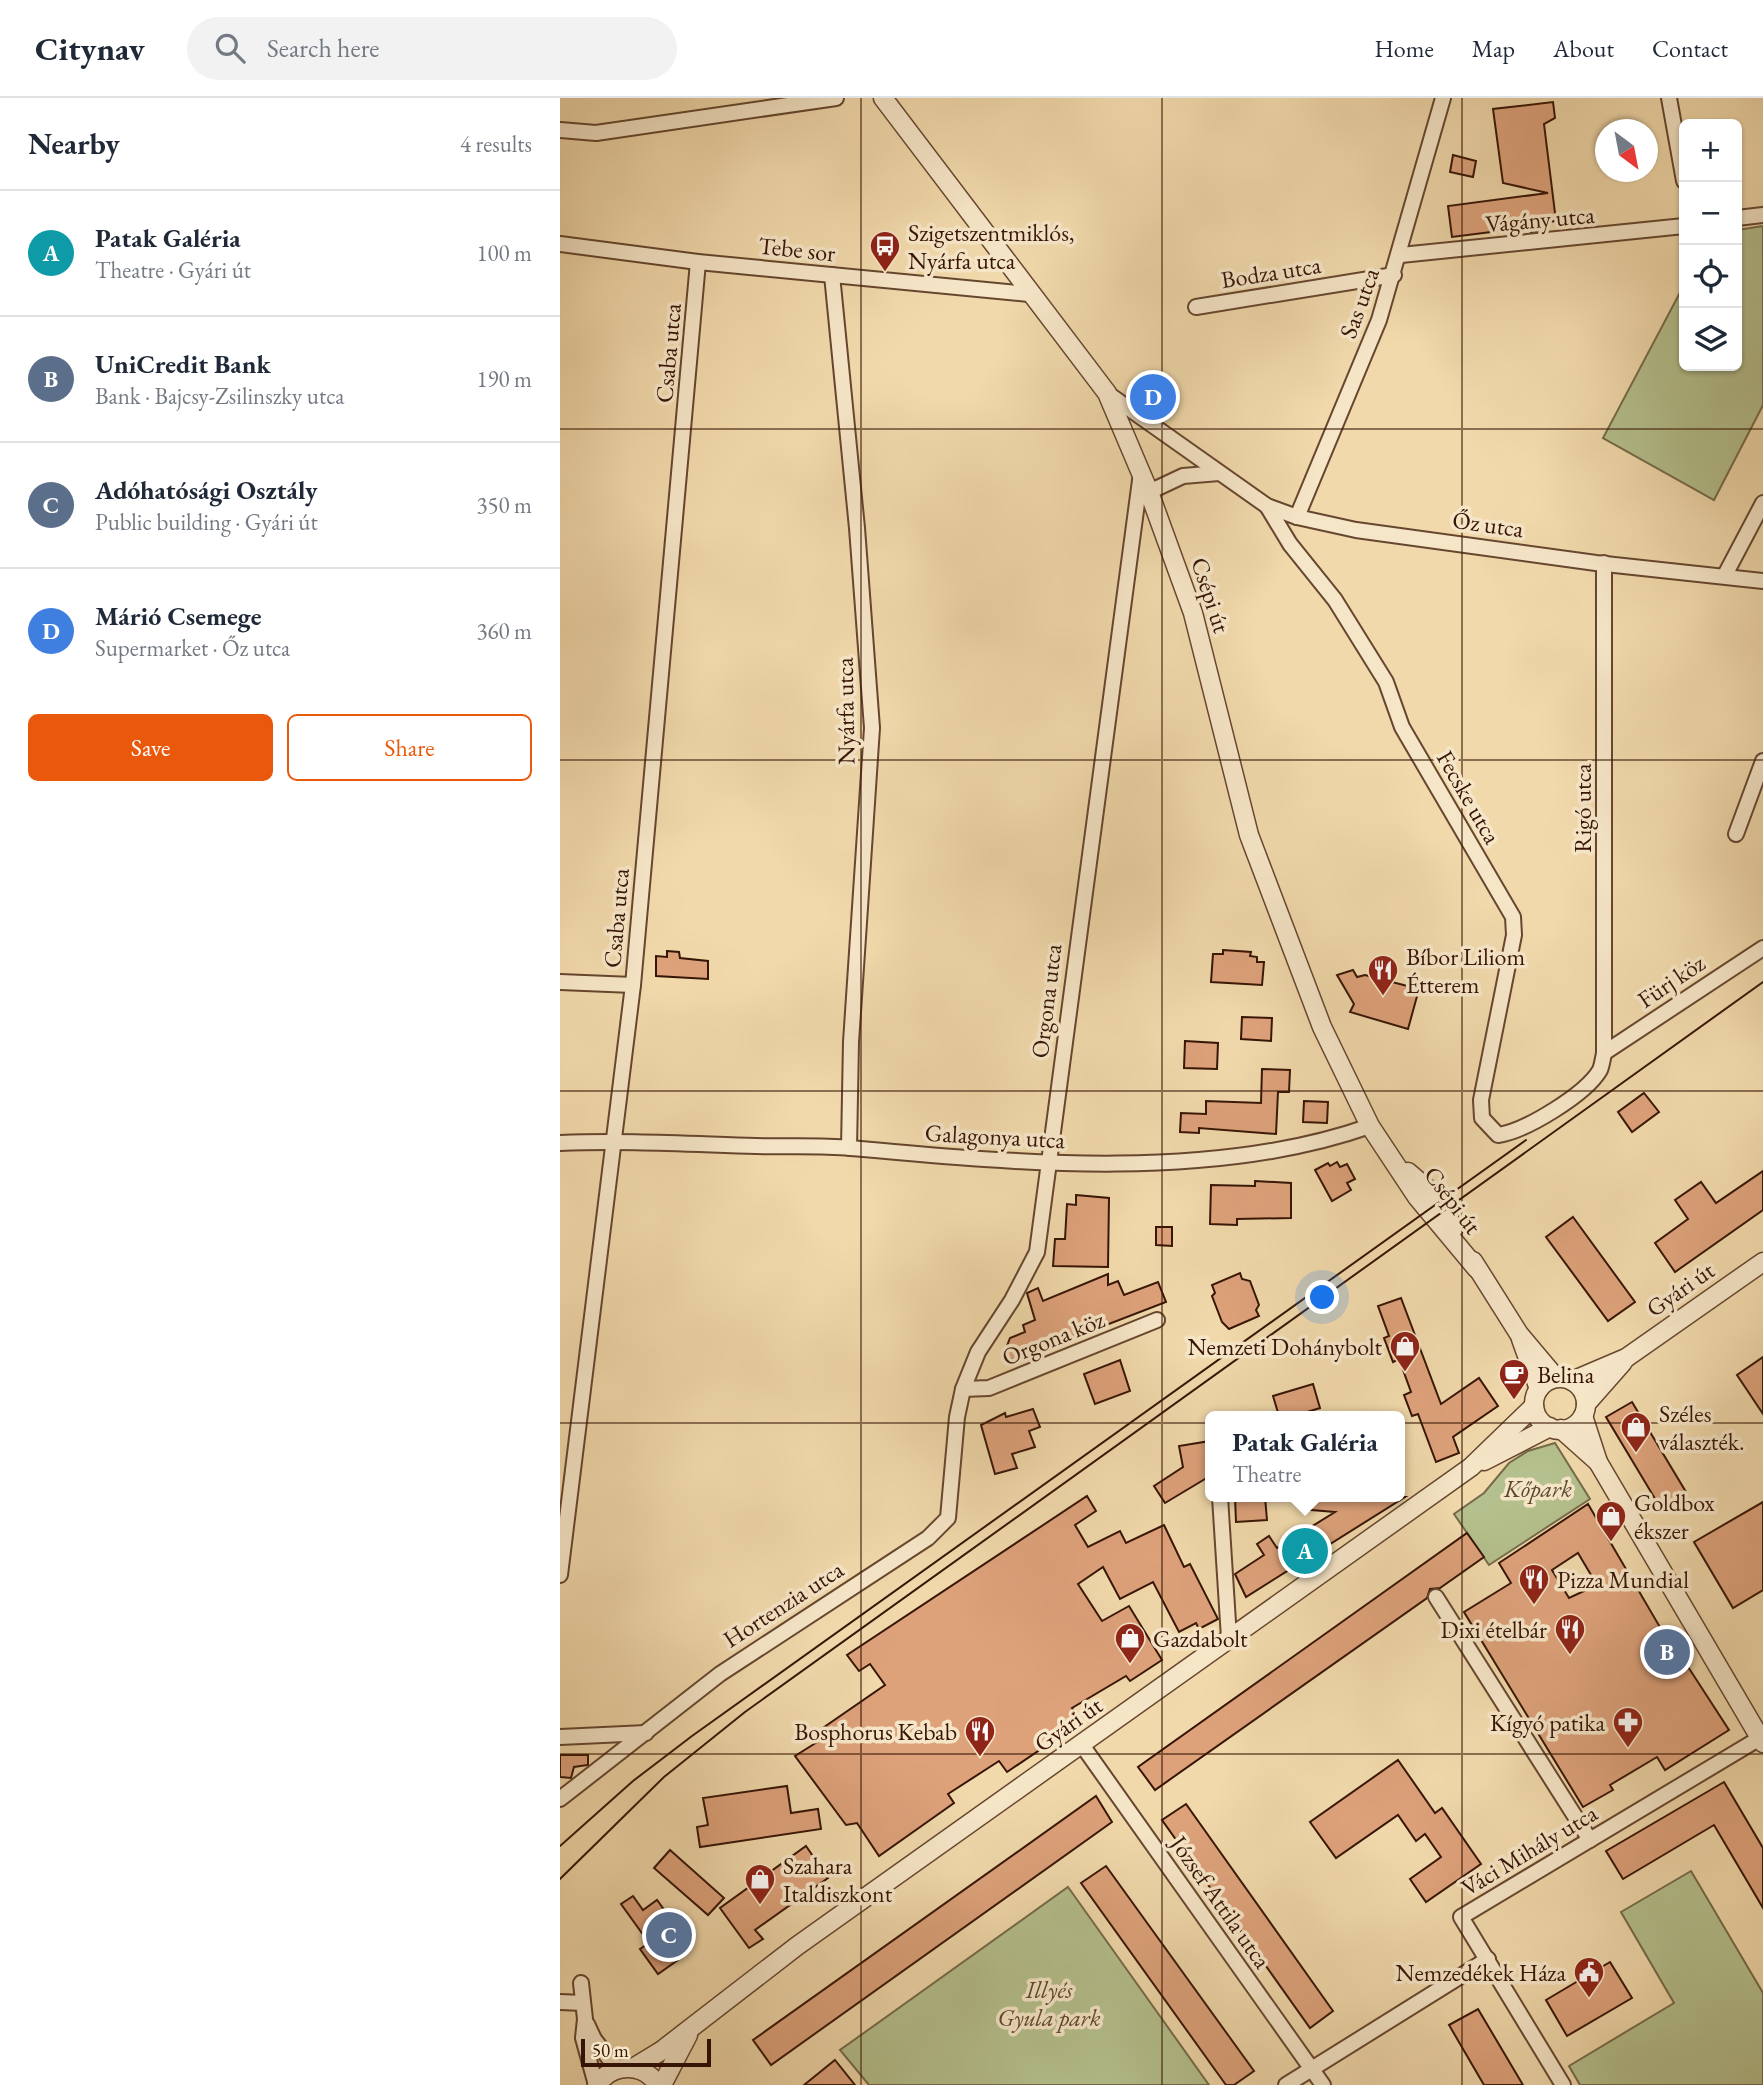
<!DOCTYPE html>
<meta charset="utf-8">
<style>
:root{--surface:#fff;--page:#f2f2f3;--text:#1f2937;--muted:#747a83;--line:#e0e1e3;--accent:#ea580c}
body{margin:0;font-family:"EB Garamond",serif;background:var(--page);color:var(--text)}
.controls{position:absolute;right:21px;top:21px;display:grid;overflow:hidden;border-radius:10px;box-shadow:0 2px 5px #0004}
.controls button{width:63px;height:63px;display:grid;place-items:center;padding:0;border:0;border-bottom:2px solid var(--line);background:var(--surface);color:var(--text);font:35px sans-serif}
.compass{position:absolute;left:1035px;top:21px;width:63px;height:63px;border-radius:50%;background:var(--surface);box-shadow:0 2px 5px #0004;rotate:148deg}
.scale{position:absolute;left:21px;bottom:18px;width:130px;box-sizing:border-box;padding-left:7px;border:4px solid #371506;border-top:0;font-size:19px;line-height:24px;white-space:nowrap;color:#371506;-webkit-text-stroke:5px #f6e6c8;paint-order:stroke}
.you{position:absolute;left:763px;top:1200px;width:24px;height:24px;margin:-18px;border:5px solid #fff;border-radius:50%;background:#1a73e8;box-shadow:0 0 0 10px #1a73e833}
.badge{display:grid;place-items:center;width:46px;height:46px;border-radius:50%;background:var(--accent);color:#fff;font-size:23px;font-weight:700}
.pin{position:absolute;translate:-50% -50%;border:4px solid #fff;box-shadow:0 2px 7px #0006}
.popup{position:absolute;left:645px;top:1313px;width:200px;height:91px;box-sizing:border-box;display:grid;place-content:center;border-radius:10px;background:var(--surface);filter:drop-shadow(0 2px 5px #0005);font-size:23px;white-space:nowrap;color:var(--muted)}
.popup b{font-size:26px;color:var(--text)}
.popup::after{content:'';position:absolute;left:50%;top:100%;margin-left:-14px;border:14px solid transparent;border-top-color:var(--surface)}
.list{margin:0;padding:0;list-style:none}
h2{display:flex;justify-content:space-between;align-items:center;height:91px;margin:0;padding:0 28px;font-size:30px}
h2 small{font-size:23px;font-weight:400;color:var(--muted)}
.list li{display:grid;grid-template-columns:46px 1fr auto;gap:21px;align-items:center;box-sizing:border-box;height:126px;padding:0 28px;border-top:2px solid var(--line)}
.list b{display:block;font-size:26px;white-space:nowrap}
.list p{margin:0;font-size:23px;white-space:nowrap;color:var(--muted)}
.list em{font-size:23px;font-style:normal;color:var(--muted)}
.actions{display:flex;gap:14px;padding:21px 28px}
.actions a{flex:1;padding:16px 0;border:2px solid var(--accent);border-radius:10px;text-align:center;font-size:24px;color:var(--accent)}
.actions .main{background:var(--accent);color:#fff}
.icon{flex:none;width:38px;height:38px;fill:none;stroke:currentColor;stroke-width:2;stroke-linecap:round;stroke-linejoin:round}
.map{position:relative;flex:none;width:1203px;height:1987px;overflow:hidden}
header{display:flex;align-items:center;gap:42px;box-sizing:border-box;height:98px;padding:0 35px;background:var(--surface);border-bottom:2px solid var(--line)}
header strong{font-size:33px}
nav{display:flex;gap:38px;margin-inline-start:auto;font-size:24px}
.search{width:490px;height:63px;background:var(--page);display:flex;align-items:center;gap:18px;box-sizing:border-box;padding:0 24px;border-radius:38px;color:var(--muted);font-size:26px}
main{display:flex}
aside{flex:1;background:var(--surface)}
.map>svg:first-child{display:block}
.green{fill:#b4c08d;stroke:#766a4a;stroke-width:2}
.building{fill:#dea27b;stroke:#371506;stroke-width:2;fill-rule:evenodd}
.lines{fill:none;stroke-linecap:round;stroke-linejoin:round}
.minor-casing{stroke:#66462f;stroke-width:18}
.tertiary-casing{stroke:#66462f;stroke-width:21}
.minor{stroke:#f6e6c8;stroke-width:14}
.tertiary{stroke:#f6e6c8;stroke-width:18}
.tram{stroke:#371506;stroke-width:2}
.grid{fill:none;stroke:#371506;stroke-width:2;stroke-opacity:0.55}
.labels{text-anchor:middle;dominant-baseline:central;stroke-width:7;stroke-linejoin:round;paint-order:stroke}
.street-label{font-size:24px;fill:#371506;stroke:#f6e6c8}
.poi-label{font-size:24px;fill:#371506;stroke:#f6e6c8;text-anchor:start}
.park-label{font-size:24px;font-style:italic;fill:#5c482e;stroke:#f6e6c8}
</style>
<header>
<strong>Citynav</strong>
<div class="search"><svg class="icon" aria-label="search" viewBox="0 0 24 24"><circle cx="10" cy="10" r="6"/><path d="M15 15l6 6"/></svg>Search here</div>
<nav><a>Home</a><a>Map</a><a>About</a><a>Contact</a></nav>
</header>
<main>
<aside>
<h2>Nearby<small>4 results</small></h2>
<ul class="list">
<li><span class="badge" style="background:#0f9aa8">A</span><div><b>Patak Galéria</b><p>Theatre · Gyári út</p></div><em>100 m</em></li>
<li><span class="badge" style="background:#5c6f8a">B</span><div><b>UniCredit Bank</b><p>Bank · Bajcsy-Zsilinszky utca</p></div><em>190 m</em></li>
<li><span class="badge" style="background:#5c6f8a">C</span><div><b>Adóhatósági Osztály</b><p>Public building · Gyári út</p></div><em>350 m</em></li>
<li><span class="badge" style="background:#3f7fe0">D</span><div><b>Márió Csemege</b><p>Supermarket · Őz utca</p></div><em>360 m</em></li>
</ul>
<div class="actions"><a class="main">Save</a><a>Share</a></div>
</aside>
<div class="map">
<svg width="1203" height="1987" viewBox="0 0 1203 1987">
<rect width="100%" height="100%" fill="#f1d9ab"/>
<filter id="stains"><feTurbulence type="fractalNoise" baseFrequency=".00286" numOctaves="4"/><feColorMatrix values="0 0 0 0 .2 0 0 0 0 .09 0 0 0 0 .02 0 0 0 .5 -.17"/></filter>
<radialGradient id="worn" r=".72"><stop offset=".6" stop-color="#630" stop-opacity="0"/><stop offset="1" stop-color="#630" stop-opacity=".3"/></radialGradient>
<g class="green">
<polygon points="1203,128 1203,307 1154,402 1043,340 1124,187 1124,268 1177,268 1177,132"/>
<polygon points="995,1345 1030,1401 929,1467 894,1416 924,1395 949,1365 968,1353"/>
<polygon points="1131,1773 1203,1895 1203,1987 1020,1987 1009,1968 1114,1905 1061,1814"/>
<polygon points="508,1789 649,1987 309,1987 280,1952"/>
</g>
<g class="building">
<polygon points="993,4 995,20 984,26 996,123 987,124 988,132 971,134 971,129 892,139 888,108 988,95 943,85 933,11"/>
<polygon points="893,57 916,63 913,79 890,74"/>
<polygon points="663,852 691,854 690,858 697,859 697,864 704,864 702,887 651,884 653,856 663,856"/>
<polygon points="107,853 119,854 120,860 148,863 148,881 96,878 96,858 107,859"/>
<polygon points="793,872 797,879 805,877 859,891 848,931 790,914 794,906 777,877"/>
<polygon points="682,919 712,920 711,943 681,941"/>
<polygon points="625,943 658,945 657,971 624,970"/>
<polygon points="702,971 730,972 729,994 718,994 716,1036 639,1030 639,1035 620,1034 621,1015 646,1016 646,1003 701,1005"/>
<polygon points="1084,995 1099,1014 1072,1034 1058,1014"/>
<polygon points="744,1003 768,1004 767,1025 743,1024"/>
<polygon points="777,1064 780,1069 787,1066 795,1081 787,1085 791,1092 772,1103 755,1072 768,1065 770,1068"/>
<polygon points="1203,1073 1203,1112 1115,1174 1095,1145 1128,1121 1115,1102 1141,1084 1156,1105"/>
<polygon points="695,1083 731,1085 731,1120 677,1121 677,1127 650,1126 651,1087 695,1088"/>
<polygon points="516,1097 549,1100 548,1169 493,1168 495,1141 505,1141 507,1106 516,1107"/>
<polygon points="1013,1119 1075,1204 1048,1223 986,1139"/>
<polygon points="596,1129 612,1129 612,1148 596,1147"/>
<polygon points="680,1175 682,1181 690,1183 699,1207 696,1212 699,1218 669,1231 662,1224 652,1198 655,1195 652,1187"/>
<polygon points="548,1176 548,1187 558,1183 564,1197 598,1184 606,1204 515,1239 515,1237 455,1263 447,1259 445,1253 450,1240 465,1234 463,1227 475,1222 467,1195 478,1190 483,1203"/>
<polygon points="841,1200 881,1306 919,1280 938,1308 893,1339 899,1355 876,1364 858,1316 852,1318 844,1297 851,1294 839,1261 833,1264 824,1240 829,1238 818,1208"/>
<polygon points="1203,1259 1203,1316 1177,1277"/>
<polygon points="560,1262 570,1293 535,1306 524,1276"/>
<polygon points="753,1286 760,1310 734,1318 719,1318 713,1298"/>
<polygon points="1072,1304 1126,1394 1100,1409 1046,1319"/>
<polygon points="473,1311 480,1329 469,1333 475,1349 452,1356 457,1370 435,1376 421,1327 445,1315 446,1319"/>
<polygon points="650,1343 650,1378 605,1405 594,1388 623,1369 619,1348"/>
<polygon points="527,1398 536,1413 515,1427 528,1449 560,1433 566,1445 604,1427 624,1469 630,1466 658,1521 639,1531 636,1525 619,1534 593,1484 560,1501 543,1469 518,1486 542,1523 569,1508 602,1562 570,1583 566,1578 512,1610 521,1624 447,1674 439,1663 388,1696 394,1705 319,1758 297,1725 286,1727 235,1658 262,1641 257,1634 325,1587 310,1566 299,1573 287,1557"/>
<polygon points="675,1399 705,1399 707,1422 676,1424"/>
<polygon points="741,1399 845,1399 686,1499 675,1476 704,1457 697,1446 709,1438 717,1450 775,1414 740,1411"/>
<polygon points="1203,1404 1203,1492 1173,1510 1134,1444"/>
<path d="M 1028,1406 L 1108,1543 L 1110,1541 L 1169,1632 L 1105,1672 L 1097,1659 L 1050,1687 L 1053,1692 L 1023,1709 L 904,1514 L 951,1485 L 939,1465 ZM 1018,1455 L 1037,1487 L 1009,1500 L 992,1472 Z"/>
<polygon points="907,1435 924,1459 880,1490 870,1491 867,1500 595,1692 578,1669"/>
<polygon points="0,1657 28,1657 28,1667 14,1669 11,1680 0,1679"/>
<polygon points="838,1662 875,1715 882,1710 921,1766 866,1804 850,1781 881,1759 865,1736 856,1743 838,1717 776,1760 750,1724"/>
<polygon points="1164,1684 1203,1750 1203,1810 1154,1727 1063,1781 1046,1753"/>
<polygon points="227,1688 231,1715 258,1711 261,1731 140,1749 137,1729 148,1727 143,1700"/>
<polygon points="536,1698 552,1724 211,1967 193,1942"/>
<polygon points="626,1706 773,1913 750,1930 602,1722"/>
<polygon points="246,1748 268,1780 195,1832 203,1841 189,1850 160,1810"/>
<polygon points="110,1752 164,1800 148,1817 94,1770"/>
<polygon points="546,1768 694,1973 674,1987 666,1987 521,1785"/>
<polygon points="73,1798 83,1812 97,1802 129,1846 115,1856 118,1862 98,1876 80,1851 89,1845 61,1806"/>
<polygon points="1050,1864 1072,1900 1007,1938 986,1902"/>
<polygon points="918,1911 963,1987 924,1987 889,1927"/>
<polygon points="275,1962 295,1987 244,1987"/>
</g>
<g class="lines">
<g class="minor-casing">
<g id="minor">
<polyline points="1109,0 1124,83"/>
<polyline points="0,32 36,35 276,0"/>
<polyline points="1177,120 1203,117"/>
<polyline points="0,146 138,164 469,196"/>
<polyline points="841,157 1124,128"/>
<polyline points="272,177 297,430 312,630 291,944 289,1050"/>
<polyline points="636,209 834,177"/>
<polyline points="547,295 707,408 737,419 796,432 1036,465 1203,483"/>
<polyline points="589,394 623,378 659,375"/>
<path d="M 707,408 L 730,446 L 775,502 L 826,584 L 842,629 L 953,819 L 954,837 L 921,1002 L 922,1020 L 938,1037 C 966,1033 1026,996 1040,972 C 1042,967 1043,960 1044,955 L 1044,465"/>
<polyline points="737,419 819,222 883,0"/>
<polyline points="1165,477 1203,405"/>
<polyline points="1176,736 1203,663"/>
<polyline points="0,884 73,887"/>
<polyline points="1044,955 1203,850"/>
<path d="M 0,1045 C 65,1042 130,1046 196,1048 C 227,1049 259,1047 291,1050 C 455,1065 652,1084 810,1028"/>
<polyline points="403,1291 429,1290 597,1222"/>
<polyline points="660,1399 669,1540"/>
<polyline points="0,1477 73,887 138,164"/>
<polyline points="876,1499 1030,1742"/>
<polyline points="0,1639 86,1635"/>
<polyline points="522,1647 763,1987"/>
<polyline points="0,1701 160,1576 368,1440 388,1420 397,1319 403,1291 418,1254 452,1202 477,1154 581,375"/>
<polyline points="21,1885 25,1921 23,1940 36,1987"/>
<polyline points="0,1904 23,1905"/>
<polyline points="27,1926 34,1941 57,1971"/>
<polyline points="726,1987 928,1861"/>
<polyline points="1003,1987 901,1819 1200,1640"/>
</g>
</g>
<g class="tertiary-casing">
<g id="tertiary">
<polyline points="323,0 547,295 589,394 633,515 689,737 762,929 810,1028 857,1099 917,1171"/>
<polyline points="848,1074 870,1093 894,1130"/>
<polyline points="913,1163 959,1236 996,1280"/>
<polyline points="961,1241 979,1291"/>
<circle cx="1000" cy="1306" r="26"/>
<polyline points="1012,1283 1066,1260 1203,1164"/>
<polyline points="1026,1306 1063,1264"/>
<polyline points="1023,1318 1038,1364 1203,1645"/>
<polyline points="1001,1331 1038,1364"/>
<polyline points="924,1363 990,1329"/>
<polyline points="73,1970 101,1953 237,1848 911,1369 974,1308"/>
<path d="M 37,1987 C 52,1965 83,1964 98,1987"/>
<polyline points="102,1987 128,1937"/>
</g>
</g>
<use href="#minor" class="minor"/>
<use href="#tertiary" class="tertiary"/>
<g class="tram">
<polyline points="0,1748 73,1683 132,1638 966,1042"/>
<polyline points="0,1781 104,1679 185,1614 1203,884"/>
</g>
</g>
<path class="grid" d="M 301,0 L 301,1987M 602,0 L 602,1987M 902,0 L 902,1987M 0,331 L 1203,331M 0,662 L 1203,662M 0,993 L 1203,993M 0,1325 L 1203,1325M 0,1656 L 1203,1656"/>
<defs>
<g id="bus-pin" transform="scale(1.575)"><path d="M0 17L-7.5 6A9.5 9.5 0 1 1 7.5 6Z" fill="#8f2418" stroke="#f6e6c8"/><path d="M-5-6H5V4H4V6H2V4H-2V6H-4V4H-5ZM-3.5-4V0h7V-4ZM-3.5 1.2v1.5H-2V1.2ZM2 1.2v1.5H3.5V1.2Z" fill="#fff"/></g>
<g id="restaurant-pin" transform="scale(1.575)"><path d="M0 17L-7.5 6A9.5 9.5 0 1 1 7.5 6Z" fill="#8f2418" stroke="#f6e6c8"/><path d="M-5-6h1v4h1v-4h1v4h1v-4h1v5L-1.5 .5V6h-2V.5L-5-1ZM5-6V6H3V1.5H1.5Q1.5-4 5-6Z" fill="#fff"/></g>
<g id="shop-pin" transform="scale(1.575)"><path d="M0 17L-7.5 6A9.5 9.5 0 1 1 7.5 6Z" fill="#8f2418" stroke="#f6e6c8"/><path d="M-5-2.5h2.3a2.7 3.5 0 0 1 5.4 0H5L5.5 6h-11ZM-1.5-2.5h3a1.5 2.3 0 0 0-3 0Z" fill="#fff"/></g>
<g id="cafe-pin" transform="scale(1.575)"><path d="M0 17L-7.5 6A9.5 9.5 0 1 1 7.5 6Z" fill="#8f2418" stroke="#f6e6c8"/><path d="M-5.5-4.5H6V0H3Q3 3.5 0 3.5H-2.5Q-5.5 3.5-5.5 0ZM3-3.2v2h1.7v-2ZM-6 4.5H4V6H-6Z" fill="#fff"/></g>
<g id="pharmacy-pin" transform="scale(1.575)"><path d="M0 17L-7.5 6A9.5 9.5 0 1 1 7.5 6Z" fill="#8f2418" stroke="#f6e6c8"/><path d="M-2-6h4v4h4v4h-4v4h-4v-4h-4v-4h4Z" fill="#fff"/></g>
<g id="civic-pin" transform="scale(1.575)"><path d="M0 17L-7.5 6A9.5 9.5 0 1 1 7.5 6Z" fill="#8f2418" stroke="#f6e6c8"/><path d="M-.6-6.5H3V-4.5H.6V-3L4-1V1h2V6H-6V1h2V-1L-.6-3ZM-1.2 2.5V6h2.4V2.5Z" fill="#fff"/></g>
</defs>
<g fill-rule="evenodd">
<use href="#bus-pin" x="325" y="148"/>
<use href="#restaurant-pin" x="823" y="872"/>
<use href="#shop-pin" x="845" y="1248"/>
<use href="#cafe-pin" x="954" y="1276"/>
<use href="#shop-pin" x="1076" y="1329"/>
<use href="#shop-pin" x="1051" y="1418"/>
<use href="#restaurant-pin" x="974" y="1481"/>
<use href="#restaurant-pin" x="1010" y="1531"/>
<use href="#shop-pin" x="570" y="1540"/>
<use href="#pharmacy-pin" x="1068" y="1624"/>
<use href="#restaurant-pin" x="420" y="1633"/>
<use href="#shop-pin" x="200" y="1781"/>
<use href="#civic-pin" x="1029" y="1874"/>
</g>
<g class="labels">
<g class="street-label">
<text transform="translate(980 121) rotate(-5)">Vágány utca</text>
<text transform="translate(237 151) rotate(6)">Tebe sor</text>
<text transform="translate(711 174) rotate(-9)">Bodza utca</text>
<text transform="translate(799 205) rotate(-70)">Sas utca</text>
<text transform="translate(108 255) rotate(-85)">Csaba utca</text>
<text transform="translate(928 426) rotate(8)">Őz utca</text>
<text transform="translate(651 497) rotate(72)">Csépi út</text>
<text transform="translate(285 613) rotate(-91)">Nyárfa utca</text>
<text transform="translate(909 699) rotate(60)">Fecske utca</text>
<text transform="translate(1022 710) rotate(-90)">Rigó utca</text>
<text transform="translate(56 820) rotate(-85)">Csaba utca</text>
<text transform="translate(1111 883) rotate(-34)">Fürj köz</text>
<text transform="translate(486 903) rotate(-83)">Orgona utca</text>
<text transform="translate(435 1038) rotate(3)">Galagonya utca</text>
<text transform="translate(893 1102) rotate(53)">Csépi út</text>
<text transform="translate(1120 1191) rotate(-35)">Gyári út</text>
<text transform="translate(493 1240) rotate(-22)">Orgona köz</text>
<text transform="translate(223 1506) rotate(-33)">Hortenzia utca</text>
<text transform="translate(508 1626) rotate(-35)">Gyári út</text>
<text transform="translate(969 1752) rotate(-31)">Váci Mihály utca</text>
<text transform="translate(661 1804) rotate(55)">József Attila utca</text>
</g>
<g class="poi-label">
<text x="348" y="134">Szigetszentmiklós,<tspan x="348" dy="28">Nyárfa utca</tspan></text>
<text x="846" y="858">Bíbor Liliom<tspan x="846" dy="28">Étterem</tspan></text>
<text x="822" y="1248" text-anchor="end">Nemzeti Dohánybolt</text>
<text x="977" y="1276">Belina</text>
<text x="1099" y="1315">Széles<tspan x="1099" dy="28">választék.</tspan></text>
<text x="1074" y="1404">Goldbox<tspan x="1074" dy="28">ékszer</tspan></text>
<text x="997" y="1481">Pizza Mundial</text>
<text x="987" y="1531" text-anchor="end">Dixi ételbár</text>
<text x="593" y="1540">Gazdabolt</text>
<text x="1045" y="1624" text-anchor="end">Kígyó patika</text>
<text x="397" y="1633" text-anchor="end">Bosphorus Kebab</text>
<text x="223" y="1767">Szahara<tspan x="223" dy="28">Italdiszkont</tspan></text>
<text x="1006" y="1874" text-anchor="end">Nemzedékek Háza</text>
</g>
<g class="park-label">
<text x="978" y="1390">Kőpark</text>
<text x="489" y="1891">Illyés<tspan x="489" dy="28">Gyula park</tspan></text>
</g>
</g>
<rect width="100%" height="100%" filter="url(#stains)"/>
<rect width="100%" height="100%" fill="url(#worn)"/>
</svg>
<div class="controls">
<button>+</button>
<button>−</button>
<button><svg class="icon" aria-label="locate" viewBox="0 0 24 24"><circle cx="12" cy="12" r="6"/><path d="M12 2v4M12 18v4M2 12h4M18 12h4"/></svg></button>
<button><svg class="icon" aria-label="layers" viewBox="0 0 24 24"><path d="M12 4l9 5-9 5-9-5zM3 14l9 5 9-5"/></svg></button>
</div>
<svg class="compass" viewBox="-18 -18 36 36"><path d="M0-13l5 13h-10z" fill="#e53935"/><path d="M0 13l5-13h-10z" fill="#747a83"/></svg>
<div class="scale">50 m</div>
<div class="you"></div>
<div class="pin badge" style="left:745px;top:1453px;background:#0f9aa8">A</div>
<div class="popup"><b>Patak Galéria</b>Theatre</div>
<div class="pin badge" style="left:1107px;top:1554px;background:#5c6f8a">B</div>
<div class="pin badge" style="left:109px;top:1837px;background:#5c6f8a">C</div>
<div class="pin badge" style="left:593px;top:299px;background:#3f7fe0">D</div>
</div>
</main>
